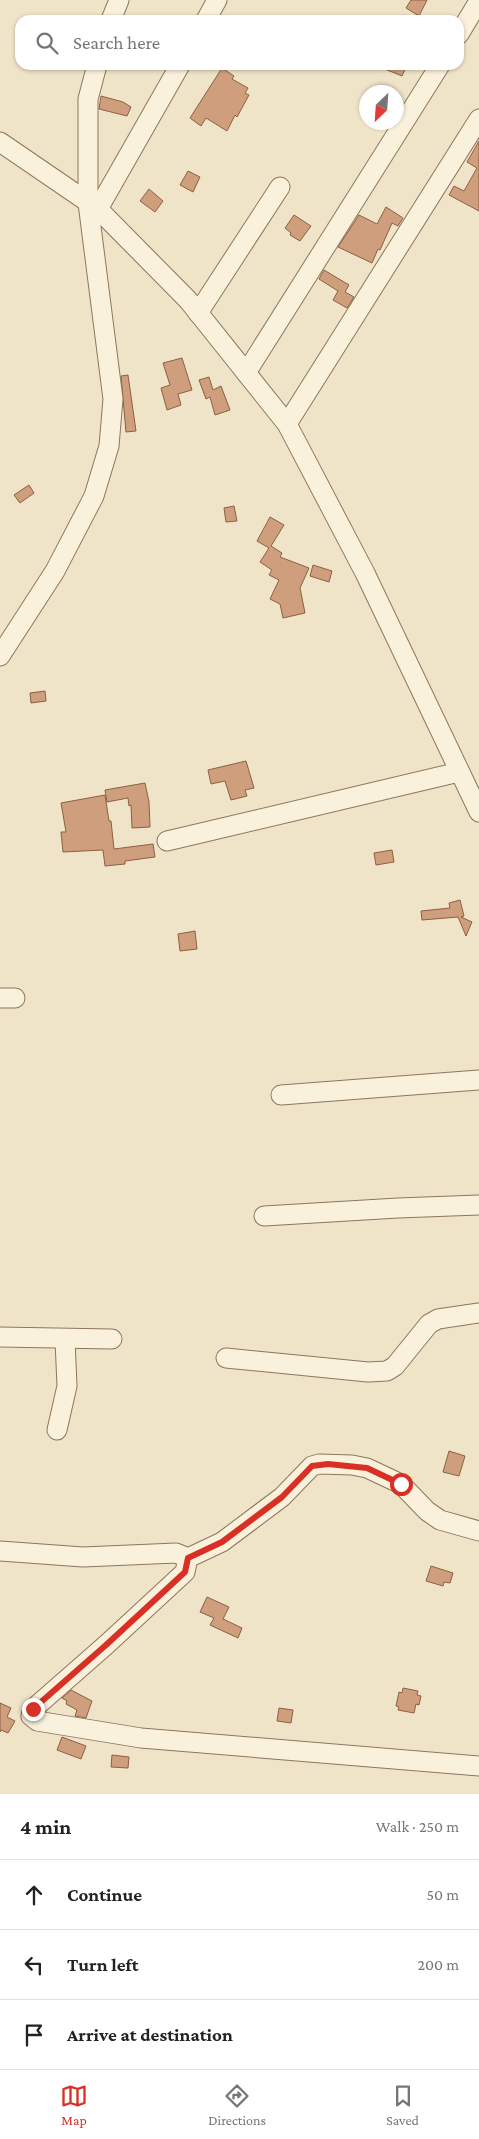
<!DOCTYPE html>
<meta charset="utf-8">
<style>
:root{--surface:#fff;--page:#f2f2f2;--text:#222;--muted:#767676;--line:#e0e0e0;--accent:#d93025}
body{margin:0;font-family:"Crimson Pro",serif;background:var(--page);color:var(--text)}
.compass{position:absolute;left:359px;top:85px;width:45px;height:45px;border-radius:50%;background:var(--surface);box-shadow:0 1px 4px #0004;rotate:205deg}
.stop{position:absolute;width:15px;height:15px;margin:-11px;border:4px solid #d93025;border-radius:50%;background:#fff}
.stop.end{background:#d93025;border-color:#fff;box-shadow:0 1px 5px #0008}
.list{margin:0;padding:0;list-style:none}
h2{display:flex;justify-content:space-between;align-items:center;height:65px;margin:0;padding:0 20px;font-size:21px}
h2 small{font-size:16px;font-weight:400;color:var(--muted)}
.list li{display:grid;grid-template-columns:32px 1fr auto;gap:15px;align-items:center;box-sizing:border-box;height:70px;padding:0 20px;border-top:1px solid var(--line)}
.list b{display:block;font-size:19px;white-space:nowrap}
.list em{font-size:16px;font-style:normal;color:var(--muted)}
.icon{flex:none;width:28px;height:28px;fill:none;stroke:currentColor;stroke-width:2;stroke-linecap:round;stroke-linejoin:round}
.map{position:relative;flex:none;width:479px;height:1794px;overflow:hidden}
.search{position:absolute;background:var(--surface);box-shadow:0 1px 4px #0004;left:15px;right:15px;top:15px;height:55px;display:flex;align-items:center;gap:12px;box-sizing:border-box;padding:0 18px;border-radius:15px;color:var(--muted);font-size:19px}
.sheet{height:275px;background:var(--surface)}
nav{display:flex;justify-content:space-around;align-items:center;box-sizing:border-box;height:70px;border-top:1px solid var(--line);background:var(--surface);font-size:14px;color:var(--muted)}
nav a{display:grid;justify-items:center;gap:2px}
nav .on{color:var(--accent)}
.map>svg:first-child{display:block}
.building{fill:#cf9f7d;stroke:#8d5f41}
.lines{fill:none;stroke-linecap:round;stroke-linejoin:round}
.minor-casing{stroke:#8d765c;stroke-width:21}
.minor{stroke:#faf1dc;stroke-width:19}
.route{stroke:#d93025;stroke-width:6}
</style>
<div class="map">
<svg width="479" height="1794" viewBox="0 0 479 1794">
<rect width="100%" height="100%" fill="#f0e4c8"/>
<g class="building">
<polygon points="411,0 427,0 419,16 406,8"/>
<polygon points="375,65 407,65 402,76"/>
<polygon points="222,68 234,76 232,79 248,88 245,93 249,95 237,117 235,115 227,131 206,118 201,126 190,118"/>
<polygon points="101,96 123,102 131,107 127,116 99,109"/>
<polygon points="479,141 479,211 449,195 454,186 464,191 477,168 467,162"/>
<polygon points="188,171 200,177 193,192 180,185"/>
<polygon points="149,189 163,201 155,212 140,201"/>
<polygon points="386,207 403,218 398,226 392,223 380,250 378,249 372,263 338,247 359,215 377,224"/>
<polygon points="294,215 311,226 300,241 290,235 291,233 285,228"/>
<polygon points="324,270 349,285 345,292 354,297 347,308 333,300 338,291 319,279"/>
<polygon points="182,358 192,390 178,394 181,405 167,410 161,388 170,385 163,363"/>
<polygon points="128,375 136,431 126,432 121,376"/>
<polygon points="209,377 213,390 221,386 230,410 215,415 210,397 206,399 199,380"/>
<polygon points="29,485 34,493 20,503 14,495"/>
<polygon points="234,506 237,521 226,522 224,508"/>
<polygon points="270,517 284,525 271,546 282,553 280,557 309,568 300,588 305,613 283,618 280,604 270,599 279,580 269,575 272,570 260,562 269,548 257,541"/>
<polygon points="313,565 332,571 329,582 310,576"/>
<polygon points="45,691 46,701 31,703 30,693"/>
<polygon points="246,761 254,788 245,790 247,796 231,800 225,781 211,784 208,770"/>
<polygon points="145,783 149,802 150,827 132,828 131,805 129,806 128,798 107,802 105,790"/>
<polygon points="105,795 109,821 111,821 114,849 153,844 155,857 125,861 125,864 105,866 103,850 63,852 61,832 66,832 61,803"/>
<polygon points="392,850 394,862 376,865 374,853"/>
<polygon points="460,900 464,916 461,917 472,922 466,936 458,917 422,920 421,911 450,908 449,903"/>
<polygon points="195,931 197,949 180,951 178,934"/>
<polygon points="449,1451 465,1456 459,1476 443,1472"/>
<polygon points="431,1566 453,1573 450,1583 444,1582 443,1586 426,1581"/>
<polygon points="207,1597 229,1607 223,1619 242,1628 238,1638 210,1625 214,1618 200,1612"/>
<polygon points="403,1688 418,1691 417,1695 421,1696 419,1705 416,1704 414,1713 398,1710 399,1707 396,1706 399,1692 402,1693"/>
<polygon points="71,1690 92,1701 86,1718 75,1716 77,1710 66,1704 67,1701 62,1698"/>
<polygon points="0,1703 11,1708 7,1717 15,1721 8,1733 1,1730 0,1732"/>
<polygon points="279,1708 293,1710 291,1723 277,1721"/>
<polygon points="62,1737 86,1746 81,1759 57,1750"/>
<polygon points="112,1755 129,1757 128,1768 111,1767"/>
</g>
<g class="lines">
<g class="minor-casing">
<g id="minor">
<polyline points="111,20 119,0"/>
<polyline points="206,20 217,0"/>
<polyline points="459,34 479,1"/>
<polyline points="0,142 98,209 188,300 287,424 365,573 479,812"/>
<polyline points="98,209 180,65"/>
<polyline points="198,313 280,187"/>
<polyline points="246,373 440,65"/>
<polyline points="287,424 479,119"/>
<polyline points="0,656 55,571 94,496 109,446 113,399 88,203 88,99 97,65"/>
<polyline points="167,841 459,772"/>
<polyline points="0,998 15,998"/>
<polyline points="281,1095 479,1080"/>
<polyline points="264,1216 398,1208 479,1205"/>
<polyline points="0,1337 112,1339"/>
<polyline points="226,1358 368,1372 387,1371 395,1366 429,1324 438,1319 479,1313"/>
<polyline points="57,1430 67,1386 65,1340"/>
<polyline points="0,1551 83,1557 176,1553 188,1558 222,1542 282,1497 312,1466 319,1464 352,1465 367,1468 401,1484 427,1511 440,1520 479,1531"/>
<polyline points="188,1558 185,1572 106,1645 33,1709 31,1716 37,1721 141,1738 479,1766"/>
</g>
</g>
<use href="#minor" class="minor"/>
</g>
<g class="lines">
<polyline class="route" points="33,1709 106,1645 185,1572 188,1558 222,1542 282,1497 312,1466 328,1464 367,1468 401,1484"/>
</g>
</svg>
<svg class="compass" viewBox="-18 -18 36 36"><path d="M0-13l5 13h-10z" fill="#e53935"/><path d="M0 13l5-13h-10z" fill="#767676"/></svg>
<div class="stop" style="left:401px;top:1484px"></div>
<div class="stop end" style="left:33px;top:1709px"></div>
<div class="search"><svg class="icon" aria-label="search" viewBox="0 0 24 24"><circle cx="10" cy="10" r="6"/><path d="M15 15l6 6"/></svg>Search here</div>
</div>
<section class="sheet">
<h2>4 min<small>Walk · 250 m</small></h2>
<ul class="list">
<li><svg class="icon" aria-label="ahead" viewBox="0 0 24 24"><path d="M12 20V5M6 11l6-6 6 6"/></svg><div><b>Continue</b></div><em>50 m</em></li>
<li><svg class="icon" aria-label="left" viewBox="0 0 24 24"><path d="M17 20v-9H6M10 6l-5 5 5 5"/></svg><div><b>Turn left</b></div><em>200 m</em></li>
<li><svg class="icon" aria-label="arrive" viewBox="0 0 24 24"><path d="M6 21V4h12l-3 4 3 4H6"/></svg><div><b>Arrive at destination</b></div></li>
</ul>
</section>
<nav>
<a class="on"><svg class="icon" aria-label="map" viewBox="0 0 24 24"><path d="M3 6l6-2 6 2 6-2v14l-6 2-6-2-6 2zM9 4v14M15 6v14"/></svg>Map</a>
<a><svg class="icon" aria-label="directions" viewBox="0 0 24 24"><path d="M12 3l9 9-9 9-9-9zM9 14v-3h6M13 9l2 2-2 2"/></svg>Directions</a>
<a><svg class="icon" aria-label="saved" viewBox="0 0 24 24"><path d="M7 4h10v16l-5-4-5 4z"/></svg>Saved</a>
</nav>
